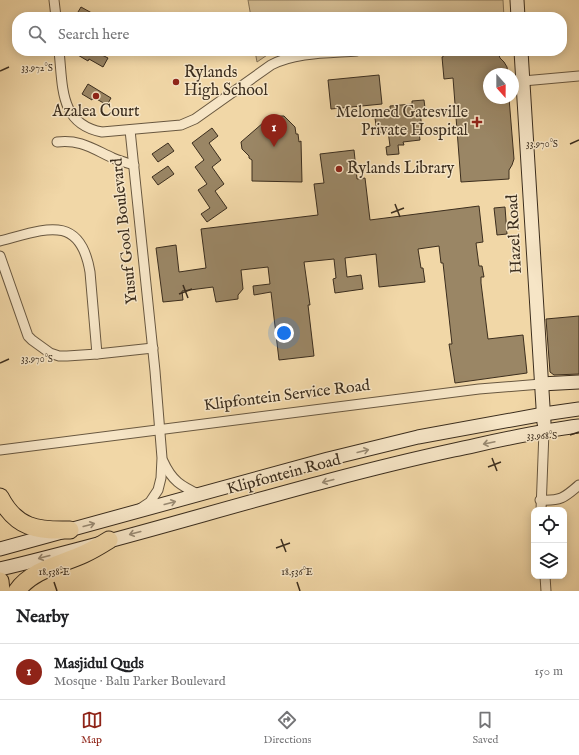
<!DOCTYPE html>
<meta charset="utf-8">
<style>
:root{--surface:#fff;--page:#f2f2f2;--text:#202124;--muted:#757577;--line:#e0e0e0;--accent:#8f2418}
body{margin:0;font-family:"IM FELL English",serif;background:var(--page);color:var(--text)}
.controls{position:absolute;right:12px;bottom:12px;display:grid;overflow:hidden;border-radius:8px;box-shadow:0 2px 10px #0003}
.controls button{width:36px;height:36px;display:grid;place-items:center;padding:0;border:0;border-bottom:1px solid var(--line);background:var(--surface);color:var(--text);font:20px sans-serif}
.compass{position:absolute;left:483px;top:68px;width:36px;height:36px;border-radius:50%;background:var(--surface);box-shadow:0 2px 10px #0003;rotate:159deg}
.you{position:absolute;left:284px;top:333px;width:14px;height:14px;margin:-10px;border:3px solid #fff;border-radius:50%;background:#1a73e8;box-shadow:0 0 0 6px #1a73e833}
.badge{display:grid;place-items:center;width:26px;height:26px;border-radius:50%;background:var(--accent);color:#fff;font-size:13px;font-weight:700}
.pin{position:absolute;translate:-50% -33px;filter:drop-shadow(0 1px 2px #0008)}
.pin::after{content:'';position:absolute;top:21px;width:14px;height:12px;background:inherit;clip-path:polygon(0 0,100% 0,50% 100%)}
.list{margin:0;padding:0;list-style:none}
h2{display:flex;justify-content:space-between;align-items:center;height:52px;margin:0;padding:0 16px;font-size:17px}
h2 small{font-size:13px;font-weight:400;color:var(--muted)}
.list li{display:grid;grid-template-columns:26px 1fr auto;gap:12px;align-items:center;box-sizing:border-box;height:56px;padding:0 16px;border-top:1px solid var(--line)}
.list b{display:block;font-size:15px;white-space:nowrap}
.list p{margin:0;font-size:13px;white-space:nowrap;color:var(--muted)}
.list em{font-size:13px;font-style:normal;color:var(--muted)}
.icon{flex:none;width:22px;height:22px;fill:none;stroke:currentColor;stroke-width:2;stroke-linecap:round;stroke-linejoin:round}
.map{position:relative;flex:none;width:579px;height:591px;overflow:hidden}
.search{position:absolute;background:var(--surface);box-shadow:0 2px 10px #0003;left:12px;right:12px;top:12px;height:44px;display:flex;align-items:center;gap:10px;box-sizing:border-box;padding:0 14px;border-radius:16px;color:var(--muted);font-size:15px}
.sheet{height:108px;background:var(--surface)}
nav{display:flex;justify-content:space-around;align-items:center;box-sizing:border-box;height:56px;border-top:1px solid var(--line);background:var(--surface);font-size:11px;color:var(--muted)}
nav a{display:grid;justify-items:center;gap:2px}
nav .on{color:var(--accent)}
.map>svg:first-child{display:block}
.green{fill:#d2ba90;stroke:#877457}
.building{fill:#9a8665;stroke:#3c2e1e}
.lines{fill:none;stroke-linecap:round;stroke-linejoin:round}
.street-casing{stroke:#695840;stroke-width:11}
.secondary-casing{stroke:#3c2e1e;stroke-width:15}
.highway-casing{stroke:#3c2e1e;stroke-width:19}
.street{stroke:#f6e5c6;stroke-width:9}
.secondary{stroke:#f6e5c6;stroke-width:13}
.highway{stroke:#f1d7a7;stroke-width:17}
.oneway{stroke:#998a72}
.ticks{fill:none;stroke:#3c2e1e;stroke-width:1.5}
.poi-dot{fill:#8f2418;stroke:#f6e5c6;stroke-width:1.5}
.labels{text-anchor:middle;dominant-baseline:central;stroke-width:3;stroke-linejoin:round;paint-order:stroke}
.poi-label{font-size:16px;fill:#3c2e1e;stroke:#f6e5c6;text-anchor:start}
.street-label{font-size:16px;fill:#3c2e1e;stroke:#f6e5c6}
.ticks-label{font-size:10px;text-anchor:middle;fill:#3c2e1e;stroke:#f6e5c6;stroke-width:3;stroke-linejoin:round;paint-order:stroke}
</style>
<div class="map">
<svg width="579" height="591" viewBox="0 0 579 591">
<rect width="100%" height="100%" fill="#f1d7a7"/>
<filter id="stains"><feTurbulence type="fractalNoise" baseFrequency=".005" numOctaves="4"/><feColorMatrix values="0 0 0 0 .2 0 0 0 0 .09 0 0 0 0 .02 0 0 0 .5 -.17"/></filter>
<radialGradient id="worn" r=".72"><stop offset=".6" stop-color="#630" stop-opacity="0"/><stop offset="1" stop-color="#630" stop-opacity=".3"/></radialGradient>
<g class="green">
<polygon points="248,0 503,0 504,17 251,17"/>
<polygon points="255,51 273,51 257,62"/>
</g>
<g class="building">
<polygon points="81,7 99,17 75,17"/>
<polygon points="71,51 94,51 108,58 103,67 89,59 88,61"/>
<polygon points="480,51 494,51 494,53 497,53 497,55 499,55 500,58 504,62 507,67 508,74 489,74 489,98 509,98 514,159 512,165 509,170 509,179 461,182 453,78 444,79 442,57 443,57 443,54"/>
<polygon points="379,75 382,104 331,109 328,80"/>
<polygon points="88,84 111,98 107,105 93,97 92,100 82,94"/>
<polygon points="424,100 425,108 420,109 422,131 419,132 420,140 403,142 404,145 398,145 399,154 387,155 386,147 390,146 388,131 377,133 375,118 391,116 390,106 412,104 412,101"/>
<polygon points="271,116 284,116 295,127 296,134 298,134 299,142 301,141 302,182 252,181 252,160 249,158 249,156 242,149 241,142"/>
<polygon points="212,128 218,136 209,143 221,160 212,167 224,184 215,191 227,208 207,222 201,214 210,208 198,190 207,184 195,167 204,160 192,143"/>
<polygon points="168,143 174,151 158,162 152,154"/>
<polygon points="354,150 357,179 365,178 370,220 479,206 483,242 476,243 479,266 482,266 484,277 481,277 481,283 488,339 523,335 527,373 455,383 449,344 452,344 443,263 441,263 439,246 418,249 421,268 423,268 425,282 379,287 376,254 345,258 347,277 361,275 363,289 335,293 333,279 336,278 334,259 304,262 310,305 308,305 314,356 279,360 271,292 254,295 253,286 270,284 268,267 241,270 243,289 238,295 238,299 216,302 213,287 182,291 183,300 163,302 156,248 176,245 179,272 206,268 201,229 318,215 314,184 324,183 320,154"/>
<polygon points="168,166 174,174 158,185 152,177"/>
<polygon points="505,207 507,234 497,235 494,208"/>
<polygon points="579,316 579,374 554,375 550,372 546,319"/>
</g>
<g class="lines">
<g class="street-casing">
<g id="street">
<polyline points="54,0 56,17"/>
<path d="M 59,51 C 63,86 59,124 102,132 L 181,125 L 195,119 L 271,65 C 295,52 330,53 357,51"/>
<polyline points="523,81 579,76"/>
<polyline points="130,130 155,371 162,458 161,478 158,490 150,502 141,508"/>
<path d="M 57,142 C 80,139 93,149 113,158 C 120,161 127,163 134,165"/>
<path d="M 0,241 C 43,230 80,212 90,272 L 97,354"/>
<polyline points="0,256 28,336 32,340 50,353 59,356 67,356 97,354 153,348"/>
<polyline points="0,450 479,389 541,384"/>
<path d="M 163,461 C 172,481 181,486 200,495"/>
<path d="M 540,500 C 561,501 564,498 579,485"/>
<polyline points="541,510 544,431"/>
<polyline points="545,576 546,591"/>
</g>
</g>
<g class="secondary-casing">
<g id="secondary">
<polyline points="517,0 518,17"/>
<polyline points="521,51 544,423"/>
<polyline points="541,384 579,382"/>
<polyline points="0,549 328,459 418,437 544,414 579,409"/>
<path d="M 0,569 C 152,533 301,483 454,450 C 496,441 537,431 579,426"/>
</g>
</g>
<g class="highway-casing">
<g id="highway">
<path d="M 0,497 C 16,528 37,531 70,530"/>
<polyline points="0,581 1,591"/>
<path d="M 17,591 C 31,570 62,564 84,554 C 93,550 101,545 109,540"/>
</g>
</g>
<use href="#street" class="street"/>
<use href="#secondary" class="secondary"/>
<use href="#highway" class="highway"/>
</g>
<defs><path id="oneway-shaft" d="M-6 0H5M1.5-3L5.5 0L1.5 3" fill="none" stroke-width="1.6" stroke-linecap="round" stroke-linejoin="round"/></defs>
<g class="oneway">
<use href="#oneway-shaft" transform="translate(489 443) rotate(168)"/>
<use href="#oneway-shaft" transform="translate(363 451) rotate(-14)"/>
<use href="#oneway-shaft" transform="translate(328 481) rotate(165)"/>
<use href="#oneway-shaft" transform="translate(170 503) rotate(-15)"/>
<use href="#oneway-shaft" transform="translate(89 525) rotate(-15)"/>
<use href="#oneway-shaft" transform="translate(135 533) rotate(165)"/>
<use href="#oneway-shaft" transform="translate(44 557) rotate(165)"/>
</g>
<path class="ticks" d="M 0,71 L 9,67M 570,144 L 579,140M 395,204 L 400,217M 391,213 L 404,208M 183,285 L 188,298M 179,294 L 192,289M 0,363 L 9,359M 570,435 L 579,432M 492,458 L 497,471M 488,467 L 501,462M 281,539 L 286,552M 276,548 L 290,543M 54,582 L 57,591M 297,582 L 300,591"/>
<g class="poi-dot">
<circle cx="176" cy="82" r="4"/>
<circle cx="96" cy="96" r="4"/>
<path d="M475 116h4v4h4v4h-4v4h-4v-4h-4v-4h4z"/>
<circle cx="339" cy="169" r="4"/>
</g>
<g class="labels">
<g class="poi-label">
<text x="184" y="73">Rylands<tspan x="184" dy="18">High School</tspan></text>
<text x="96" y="112" text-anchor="middle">Azalea Court</text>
<text x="468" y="113" text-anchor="end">Melomed Gatesville<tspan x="468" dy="18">Private Hospital</tspan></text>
<text x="347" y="169">Rylands Library</text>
</g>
<g class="street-label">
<text transform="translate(125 231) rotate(-96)">Yusuf Gool Boulevard</text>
<text transform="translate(515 234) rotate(-93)">Hazel Road</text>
<text transform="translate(287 396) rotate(-7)">Klipfontein Service Road</text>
<text transform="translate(284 475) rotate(-15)">Klipfontein Road</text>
</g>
</g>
<g class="ticks-label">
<text x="37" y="71">33.972°S</text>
<text x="542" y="147">33.970°S</text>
<text x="37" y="362">33.970°S</text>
<text x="542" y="439">33.968°S</text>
<text x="54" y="575">18.538°E</text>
<text x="297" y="575">18.536°E</text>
</g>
<rect width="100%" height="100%" filter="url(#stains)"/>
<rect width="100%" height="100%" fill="url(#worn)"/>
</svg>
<div class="controls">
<button><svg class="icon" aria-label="locate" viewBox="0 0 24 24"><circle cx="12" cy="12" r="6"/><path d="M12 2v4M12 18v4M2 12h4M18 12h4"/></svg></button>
<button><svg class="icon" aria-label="layers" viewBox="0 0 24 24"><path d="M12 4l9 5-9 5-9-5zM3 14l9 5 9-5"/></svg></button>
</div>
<svg class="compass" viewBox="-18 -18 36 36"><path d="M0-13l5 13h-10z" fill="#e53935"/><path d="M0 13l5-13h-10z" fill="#757577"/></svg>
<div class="you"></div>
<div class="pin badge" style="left:274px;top:147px">1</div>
<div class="search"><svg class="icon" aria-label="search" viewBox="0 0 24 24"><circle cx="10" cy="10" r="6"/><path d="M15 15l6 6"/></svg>Search here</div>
</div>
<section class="sheet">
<h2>Nearby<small></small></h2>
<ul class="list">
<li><span class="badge">1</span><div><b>Masjidul Quds</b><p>Mosque · Balu Parker Boulevard</p></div><em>150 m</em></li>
</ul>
</section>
<nav>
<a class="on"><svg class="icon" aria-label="map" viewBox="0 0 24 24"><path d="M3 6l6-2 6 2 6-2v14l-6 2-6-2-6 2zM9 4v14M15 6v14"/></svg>Map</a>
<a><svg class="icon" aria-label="directions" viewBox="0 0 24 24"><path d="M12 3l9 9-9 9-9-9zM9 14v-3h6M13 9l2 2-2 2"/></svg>Directions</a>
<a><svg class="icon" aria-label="saved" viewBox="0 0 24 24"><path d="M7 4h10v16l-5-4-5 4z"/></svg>Saved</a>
</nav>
